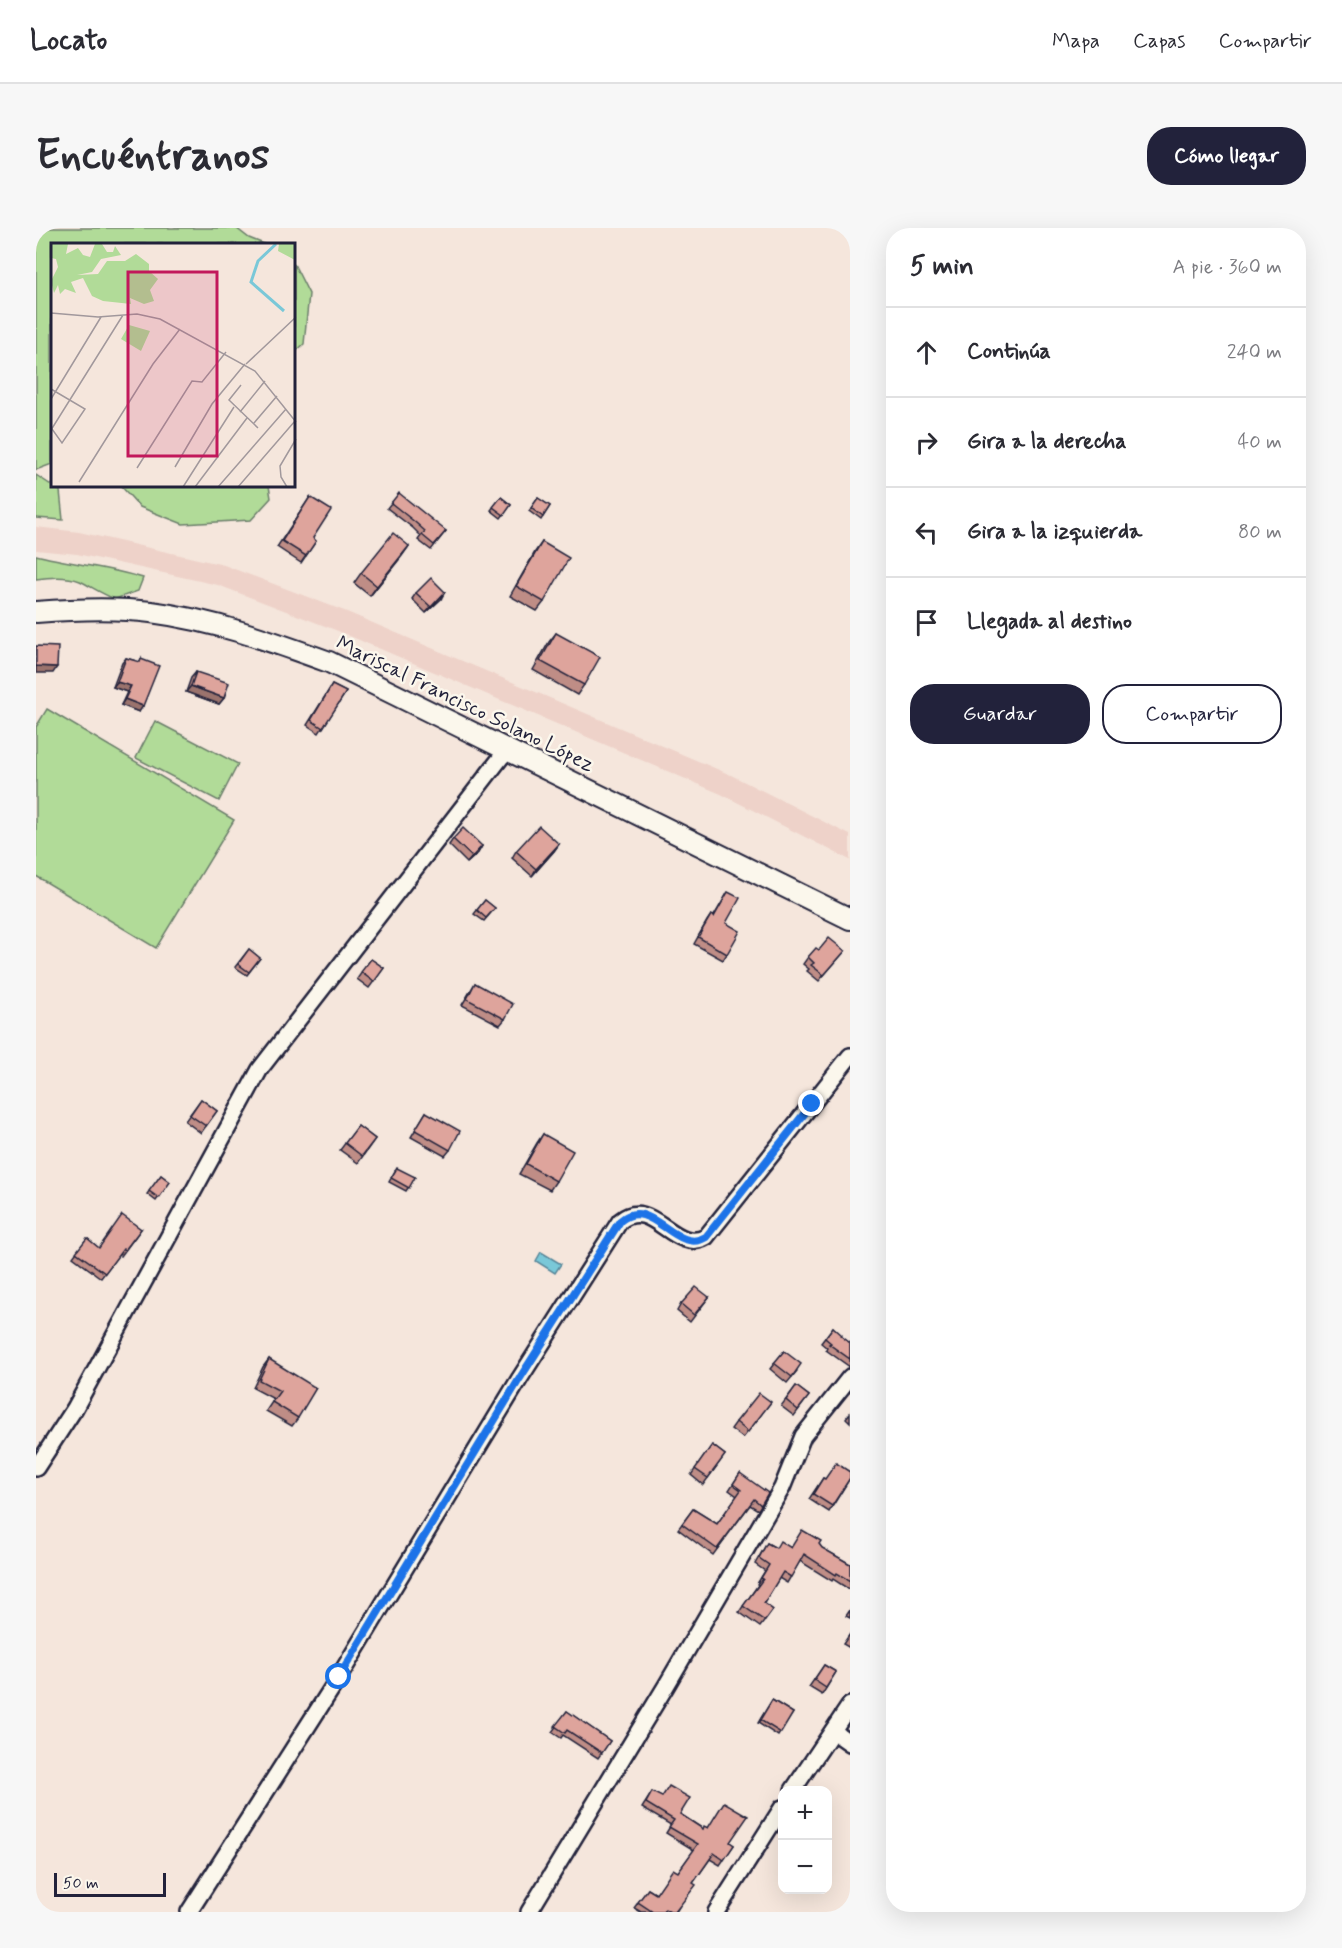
<!DOCTYPE html>
<html lang="es">
<meta charset="utf-8">
<style>
:root{--surface:#fff;--page:#f7f7f7;--text:#2b2b33;--muted:#7c7c81;--line:#e1e1e2;--accent:#22223b}
body{margin:0;font-family:Mynerve,sans-serif;background:var(--page);color:var(--text)}
.controls{position:absolute;right:18px;bottom:18px;display:grid;overflow:hidden;border-radius:12px;box-shadow:0 6px 24px #0002}
.controls button{width:54px;height:54px;display:grid;place-items:center;padding:0;border:0;border-bottom:2px solid var(--line);background:var(--surface);color:var(--text);font:30px sans-serif}
.scale{position:absolute;left:18px;bottom:15px;width:112px;box-sizing:border-box;padding-left:6px;border:3px solid #22223b;border-top:0;font-size:16px;line-height:21px;white-space:nowrap;color:#22223b;-webkit-text-stroke:4px #fbf7ec;paint-order:stroke}
.stop{position:absolute;width:18px;height:18px;margin:-14px;border:4px solid #1a73e8;border-radius:50%;background:#fff}
.stop.end{background:#1a73e8;border-color:#fff;box-shadow:0 2px 6px #0008}
.list{margin:0;padding:0;list-style:none}
h2{display:flex;justify-content:space-between;align-items:center;height:78px;margin:0;padding:0 24px;font-size:26px}
h2 small{font-size:20px;font-weight:400;color:var(--muted)}
.list li{display:grid;grid-template-columns:39px 1fr auto;gap:18px;align-items:center;box-sizing:border-box;height:90px;padding:0 24px;border-top:2px solid var(--line)}
.list b{display:block;font-size:22px;white-space:nowrap}
.list em{font-size:20px;font-style:normal;color:var(--muted)}
.actions{display:flex;gap:12px;padding:18px 24px}
.actions a{flex:1;padding:14px 0;border:2px solid var(--accent);border-radius:24px;text-align:center;font-size:21px;color:var(--accent)}
.actions .main{background:var(--accent);color:#fff}
.icon{flex:none;width:33px;height:33px;fill:none;stroke:currentColor;stroke-width:2;stroke-linecap:round;stroke-linejoin:round}
.map{position:relative;flex:none;width:814px;height:1684px;overflow:hidden;border-radius:24px}
header{display:flex;align-items:center;gap:36px;box-sizing:border-box;height:84px;padding:0 30px;background:var(--surface);border-bottom:2px solid var(--line)}
header strong{font-size:28px}
nav{display:flex;gap:33px;margin-inline-start:auto;font-size:21px}
.intro{display:flex;align-items:center;justify-content:space-between;box-sizing:border-box;height:144px;padding:0 36px}
h1{margin:0;font-size:42px}
.button{padding:15px 27px;border-radius:24px;background:var(--accent);color:#fff;font-size:21px;font-weight:700}
main{display:flex;gap:36px;padding:0 36px}
aside{flex:1;background:var(--surface);border-radius:24px;box-shadow:0 6px 24px #0002}
.map>svg:first-child{display:block}
.built{fill:#eed2c9}
.green{fill:#b1db98;stroke:#6a7e6a;stroke-width:1.5}
.water{fill:#7ac8d8;stroke:#578699;stroke-width:1.5}
.lines{fill:none;stroke-linecap:round;stroke-linejoin:round}
.minor-casing{stroke:#22223b;stroke-width:20}
.tertiary-casing{stroke:#22223b;stroke-width:24}
.minor{stroke:#fbf7ec;stroke-width:15}
.tertiary{stroke:#fbf7ec;stroke-width:20}
.wall{fill:#bf8d86;stroke:#22223b;stroke-width:1.5}
.shaded-wall{fill:#9b736d;stroke:#22223b;stroke-width:1.5}
.building{fill:#dea49c;stroke:#22223b;stroke-width:1.5}
.route{stroke:#1a73e8;stroke-width:8}
.labels{text-anchor:middle;dominant-baseline:central;stroke-width:5;stroke-linejoin:round;paint-order:stroke}
.street-label{font-size:21px;fill:#22223b;stroke:#fbf7ec}
.inset-river{fill:none;stroke:#7ac8d8;stroke-width:3}
.inset-road{fill:none;stroke:#a1989c;stroke-width:1.5}
.view{fill:#c2185b;fill-opacity:0.15;stroke:#c2185b;stroke-width:3}
.inset-edge{fill:none;stroke:#22223b;stroke-width:3}
</style>
<header>
<strong>Locato</strong>
<nav><a>Mapa</a><a>Capas</a><a>Compartir</a></nav>
</header>
<div class="intro"><h1>Encuéntranos</h1><a class="button">Cómo llegar</a></div>
<main>
<div class="map">
<svg width="814" height="1684" viewBox="0 0 814 1684">
<rect width="100%" height="100%" fill="#f5e6dc"/>
<filter id="ink" filterUnits="userSpaceOnUse"><feTurbulence type="fractalNoise" baseFrequency=".0167" numOctaves="2"/><feDisplacementMap in="SourceGraphic" scale="12" xChannelSelector="R" yChannelSelector="G"/><feConvolveMatrix kernelMatrix="1 2 1 2 8 2 1 2 1" color-interpolation-filters="sRGB"/></filter>
<g filter="url(#ink)">
<polygon class="built" points="0,299 43,304 188,337 311,384 695,547 814,607 814,632 685,566 302,403 182,357 41,326 0,322"/>
<g class="green">
<polygon points="0,0 200,0 213,10 228,16 16,16 16,236 0,242"/>
<polygon points="258,36 273,66 268,116 258,125"/>
<polygon points="0,247 24,263 27,292 0,290"/>
<polygon points="85,258 233,258 235,270 215,292 147,296 104,279"/>
<path d="M 0,327 C 35,336 72,339 107,350 L 102,363 L 79,371 C 66,366 56,359 44,353 C 32,348 13,349 0,351 Z"/>
<polygon points="11,481 198,592 120,720 0,648 0,499"/>
<polygon points="119,493 202,536 183,573 100,530"/>
</g>
<polygon class="water" points="505,1024 525,1036 519,1045 500,1033"/>
<g class="lines">
<g class="minor-casing">
<g id="minor">
<polyline points="0,1240 39,1180 224,841 470,523"/>
<polyline points="797,1503 814,1515"/>
<polyline points="757,1562 814,1477"/>
<path d="M 153,1684 L 303,1449 L 484,1150 L 584,993 C 616,967 638,1027 670,1009 L 814,828"/>
<polyline points="493,1684 630,1458 746,1260 767,1208 814,1149"/>
<polyline points="680,1684 746,1580"/>
</g>
</g>
<g class="tertiary-casing">
<path id="tertiary" d="M 0,384 C 38,381 77,379 115,384 C 177,392 235,413 293,434 L 814,691"/>
</g>
<use href="#minor" class="minor"/>
<use href="#tertiary" class="tertiary"/>
</g>
<g class="wall">
<polygon points="274,269 277,310 280,313 265,335 241,319"/>
<polygon points="465,269 475,277 465,290 455,282"/>
<polygon points="502,270 514,278 505,292 493,283"/>
<polygon points="355,275 410,303 395,322 382,312 385,308 377,300 351,280"/>
<polygon points="506,314 508,374 501,383 474,368 499,324"/>
<polygon points="373,318 334,368 318,355 325,345"/>
<polygon points="380,365 405,371 390,385 376,371"/>
<polygon points="520,405 548,457 541,467 497,442 513,414"/>
<polygon points="90,430 103,434 105,431 103,484 85,477 91,464 77,459 86,435"/>
<polygon points="160,444 188,470 183,476 150,464 155,450"/>
<polygon points="296,457 310,464 283,505 271,497"/>
<polygon points="417,611 446,618 442,625 431,635 413,617"/>
<polygon points="523,616 518,623 496,648 476,630 480,623"/>
<polygon points="692,664 690,695 691,726 687,732 658,716 671,693 675,687 678,688"/>
<polygon points="449,672 459,680 448,693 438,686"/>
<polygon points="213,721 224,730 211,747 199,739"/>
<polygon points="783,722 809,723 783,753 771,743 773,741 767,736 772,729"/>
<polygon points="335,731 348,740 333,760 321,751"/>
<polygon points="439,755 469,791 464,797 426,777"/>
<polygon points="165,871 181,883 165,905 149,893"/>
<polygon points="390,884 414,922 409,928 375,909"/>
<polygon points="322,898 339,911 322,935 304,922"/>
<polygon points="507,906 520,953 514,962 483,946 501,915"/>
<polygon points="359,943 379,949 370,963 353,954"/>
<polygon points="125,947 134,954 120,973 111,966"/>
<polygon points="105,1001 85,1028 83,1026 65,1050 37,1029 51,1010 63,1020"/>
<polygon points="673,1069 654,1094 641,1083 645,1076"/>
<polygon points="797,1099 805,1108 814,1115 814,1139 790,1122 791,1120 785,1115"/>
<polygon points="748,1123 761,1143 751,1155 734,1141"/>
<polygon points="233,1131 262,1190 256,1198 230,1183 238,1171 217,1160 227,1139"/>
<polygon points="760,1158 773,1168 758,1188 745,1178"/>
<polygon points="735,1174 707,1210 695,1201 700,1194"/>
<polygon points="814,1185 814,1194 810,1190"/>
<polygon points="676,1217 689,1227 667,1257 655,1247"/>
<polygon points="704,1245 725,1277 722,1282 714,1277 677,1327 642,1301 657,1281 681,1296 701,1268 693,1262"/>
<polygon points="787,1250 789,1251 814,1250 793,1284 773,1271"/>
<polygon points="731,1315 740,1320 755,1320 783,1316 786,1320 814,1336 814,1362 797,1351 796,1353 764,1333 751,1355 743,1350 728,1375 737,1382 724,1399 703,1384 722,1357 721,1356 729,1343 719,1336"/>
<polygon points="814,1382 814,1390 810,1388"/>
<polygon points="814,1406 814,1420 807,1416"/>
<polygon points="788,1437 800,1444 786,1467 773,1459"/>
<polygon points="736,1472 757,1485 742,1508 722,1495"/>
<polygon points="531,1483 574,1513 562,1530 527,1507 525,1510 516,1504"/>
<polygon points="616,1564 644,1586 667,1601 698,1617 684,1637 674,1631 657,1655 640,1684 605,1684 598,1680 612,1661 620,1666 642,1644 658,1622 630,1605 635,1597 606,1580"/>
</g>
<g class="shaded-wall">
<polygon points="373,318 366,328 334,368 341,358"/>
<polygon points="409,364 405,371 390,385 395,379"/>
<polygon points="0,438 21,439 17,445 0,445"/>
<polygon points="81,454 95,458 91,464 77,459"/>
<polygon points="155,458 188,470 183,476 150,464"/>
<polygon points="89,471 107,478 103,484 85,477"/>
<polygon points="523,616 518,623 496,648 500,641"/>
<polygon points="446,618 442,625 431,635 436,629"/>
</g>
<g class="building">
<polygon points="363,265 410,303 398,317 386,307 389,303 380,295 355,275"/>
<polygon points="274,269 295,282 277,310 280,313 270,328 246,313"/>
<polygon points="465,269 475,277 468,287 457,279"/>
<polygon points="502,270 514,278 507,289 495,280"/>
<polygon points="357,305 373,318 341,358 325,345"/>
<polygon points="506,314 533,330 508,374 480,358"/>
<polygon points="395,350 409,364 395,379 380,365"/>
<polygon points="520,405 564,429 548,457 504,433"/>
<polygon points="0,418 22,419 21,439 0,438"/>
<polygon points="90,430 104,434 105,431 123,438 107,478 89,471 95,458 81,454"/>
<polygon points="160,444 193,455 188,470 155,458"/>
<polygon points="296,457 310,464 287,500 275,492"/>
<polygon points="503,598 523,616 500,641 480,623"/>
<polygon points="427,600 446,618 436,629 417,611"/>
<polygon points="692,664 704,670 690,695 704,703 691,726 662,709 675,687 678,689"/>
<polygon points="449,672 459,680 450,690 441,682"/>
<polygon points="793,710 809,723 788,747 775,737 778,735 772,729 780,720 783,722"/>
<polygon points="213,721 224,730 213,744 202,736"/>
<polygon points="335,731 348,740 338,754 325,744"/>
<polygon points="439,755 477,776 469,791 431,771"/>
<polygon points="165,871 181,883 170,898 154,887"/>
<polygon points="390,884 424,903 414,922 379,902"/>
<polygon points="322,898 339,911 326,928 309,915"/>
<polygon points="507,906 537,923 520,953 490,936"/>
<polygon points="361,940 379,949 373,960 355,950"/>
<polygon points="125,947 134,954 123,970 113,963"/>
<polygon points="86,987 105,1001 89,1022 87,1021 69,1045 40,1024 51,1010 63,1020"/>
<polygon points="660,1059 673,1069 658,1087 645,1076"/>
<polygon points="797,1099 806,1107 805,1108 814,1115 814,1131 793,1116 795,1115 789,1110"/>
<polygon points="748,1123 765,1136 756,1149 738,1135"/>
<polygon points="233,1131 280,1160 262,1190 236,1174 244,1163 223,1152"/>
<polygon points="760,1158 773,1168 762,1182 750,1172"/>
<polygon points="723,1165 735,1174 712,1204 700,1194"/>
<polygon points="676,1217 689,1227 672,1250 659,1241"/>
<polygon points="800,1235 814,1244 814,1250 796,1278 777,1266 787,1250 789,1251"/>
<polygon points="704,1245 732,1265 725,1277 718,1271 681,1321 646,1296 657,1281 681,1296 705,1262 697,1256"/>
<polygon points="766,1302 785,1313 783,1316 786,1320 814,1336 814,1353 801,1345 800,1347 768,1326 755,1349 747,1344 728,1375 737,1382 729,1393 707,1378 727,1351 725,1350 733,1337 723,1330 731,1315 740,1320 744,1313 755,1320"/>
<polygon points="788,1437 800,1444 790,1460 778,1452"/>
<polygon points="736,1472 757,1485 745,1505 724,1492"/>
<polygon points="531,1483 574,1513 566,1525 531,1502 529,1505 519,1498"/>
<polygon points="633,1558 654,1570 644,1586 667,1601 668,1598 672,1600 688,1574 712,1588 694,1614 698,1617 688,1632 678,1625 657,1655 660,1657 639,1684 634,1684 629,1681 627,1684 617,1684 602,1674 612,1661 620,1666 637,1641 642,1644 662,1616 633,1599 638,1592 610,1575 616,1564 626,1569"/>
</g>
</g>
<g class="lines" filter="url(#ink)">
<path class="route" d="M 303,1449 L 484,1150 L 584,993 C 615,966 639,1028 670,1009 L 776,876"/>
</g>
<g class="labels">
<g class="street-label">
<text transform="translate(429 476) rotate(26)">Mariscal Francisco Solano López</text>
</g>
</g>
<g transform="translate(15 15)">
<rect width="244" height="244" fill="#f5e6dc"/>
<path d="M 0,1 L 17,1 L 15,11 L 27,5 L 32,12 L 39,14 L 44,1 L 51,1 L 56,9 L 62,9 L 64,3 L 70,12 L 50,16 L 41,29 L 26,32 L 47,31 L 56,18 L 74,18 L 85,11 L 98,21 L 98,28 L 107,36 L 99,47 L 103,58 L 93,61 L 79,55 L 80,61 L 52,58 L 41,53 L 32,35 L 20,39 L 25,50 L 14,46 L 9,51 L 7,42 L 3,50 L 0,38 L 7,24 L 5,16 L 0,15 ZM 228,1 L 244,1 L 244,17 L 227,8 ZM 78,82 L 99,88 L 90,108 L 70,96 Z" fill="#b1db98"/>
<path class="inset-river" d="M 225,1 L 207,18 L 200,39 L 233,68"/>
<path class="inset-road" d="M 0,70 L 47,74 L 86,71 L 109,76 L 204,128 L 245,179M 195,121 L 245,74M 190,142 L 178,157 L 207,185M 0,146 L 34,166 L 11,200 L 1,186M 0,156 L 50,74M 189,169 L 214,138M 203,180 L 226,153M 0,187 L 72,72M 124,224 L 161,161 L 194,121M 86,225 L 141,138 L 151,139 L 175,109M 28,239 L 102,121 L 129,86M 132,244 L 183,164M 144,244 L 196,175M 167,244 L 235,166M 187,244 L 244,178M 236,244 L 230,234 L 229,223 L 245,196"/>
<path class="view" d="M 77,29 L 166,29 L 166,213 L 77,213 Z"/>
<rect width="244" height="244" class="inset-edge"/>
</g>
</svg>
<div class="controls">
<button>+</button>
<button>−</button>
</div>
<div class="scale">50 m</div>
<div class="stop" style="left:303px;top:1449px"></div>
<div class="stop end" style="left:776px;top:876px"></div>
</div>
<aside>
<h2>5 min<small>A pie · 360 m</small></h2>
<ul class="list">
<li><svg class="icon" aria-label="ahead" viewBox="0 0 24 24"><path d="M12 20V5M6 11l6-6 6 6"/></svg><div><b>Continúa</b></div><em>240 m</em></li>
<li><svg class="icon" aria-label="right" viewBox="0 0 24 24"><path d="M7 20v-9h11M14 6l5 5-5 5"/></svg><div><b>Gira a la derecha</b></div><em>40 m</em></li>
<li><svg class="icon" aria-label="left" viewBox="0 0 24 24"><path d="M17 20v-9H6M10 6l-5 5 5 5"/></svg><div><b>Gira a la izquierda</b></div><em>80 m</em></li>
<li><svg class="icon" aria-label="arrive" viewBox="0 0 24 24"><path d="M6 21V4h12l-3 4 3 4H6"/></svg><div><b>Llegada al destino</b></div></li>
</ul>
<div class="actions"><a class="main">Guardar</a><a>Compartir</a></div>
</aside>
</main>
